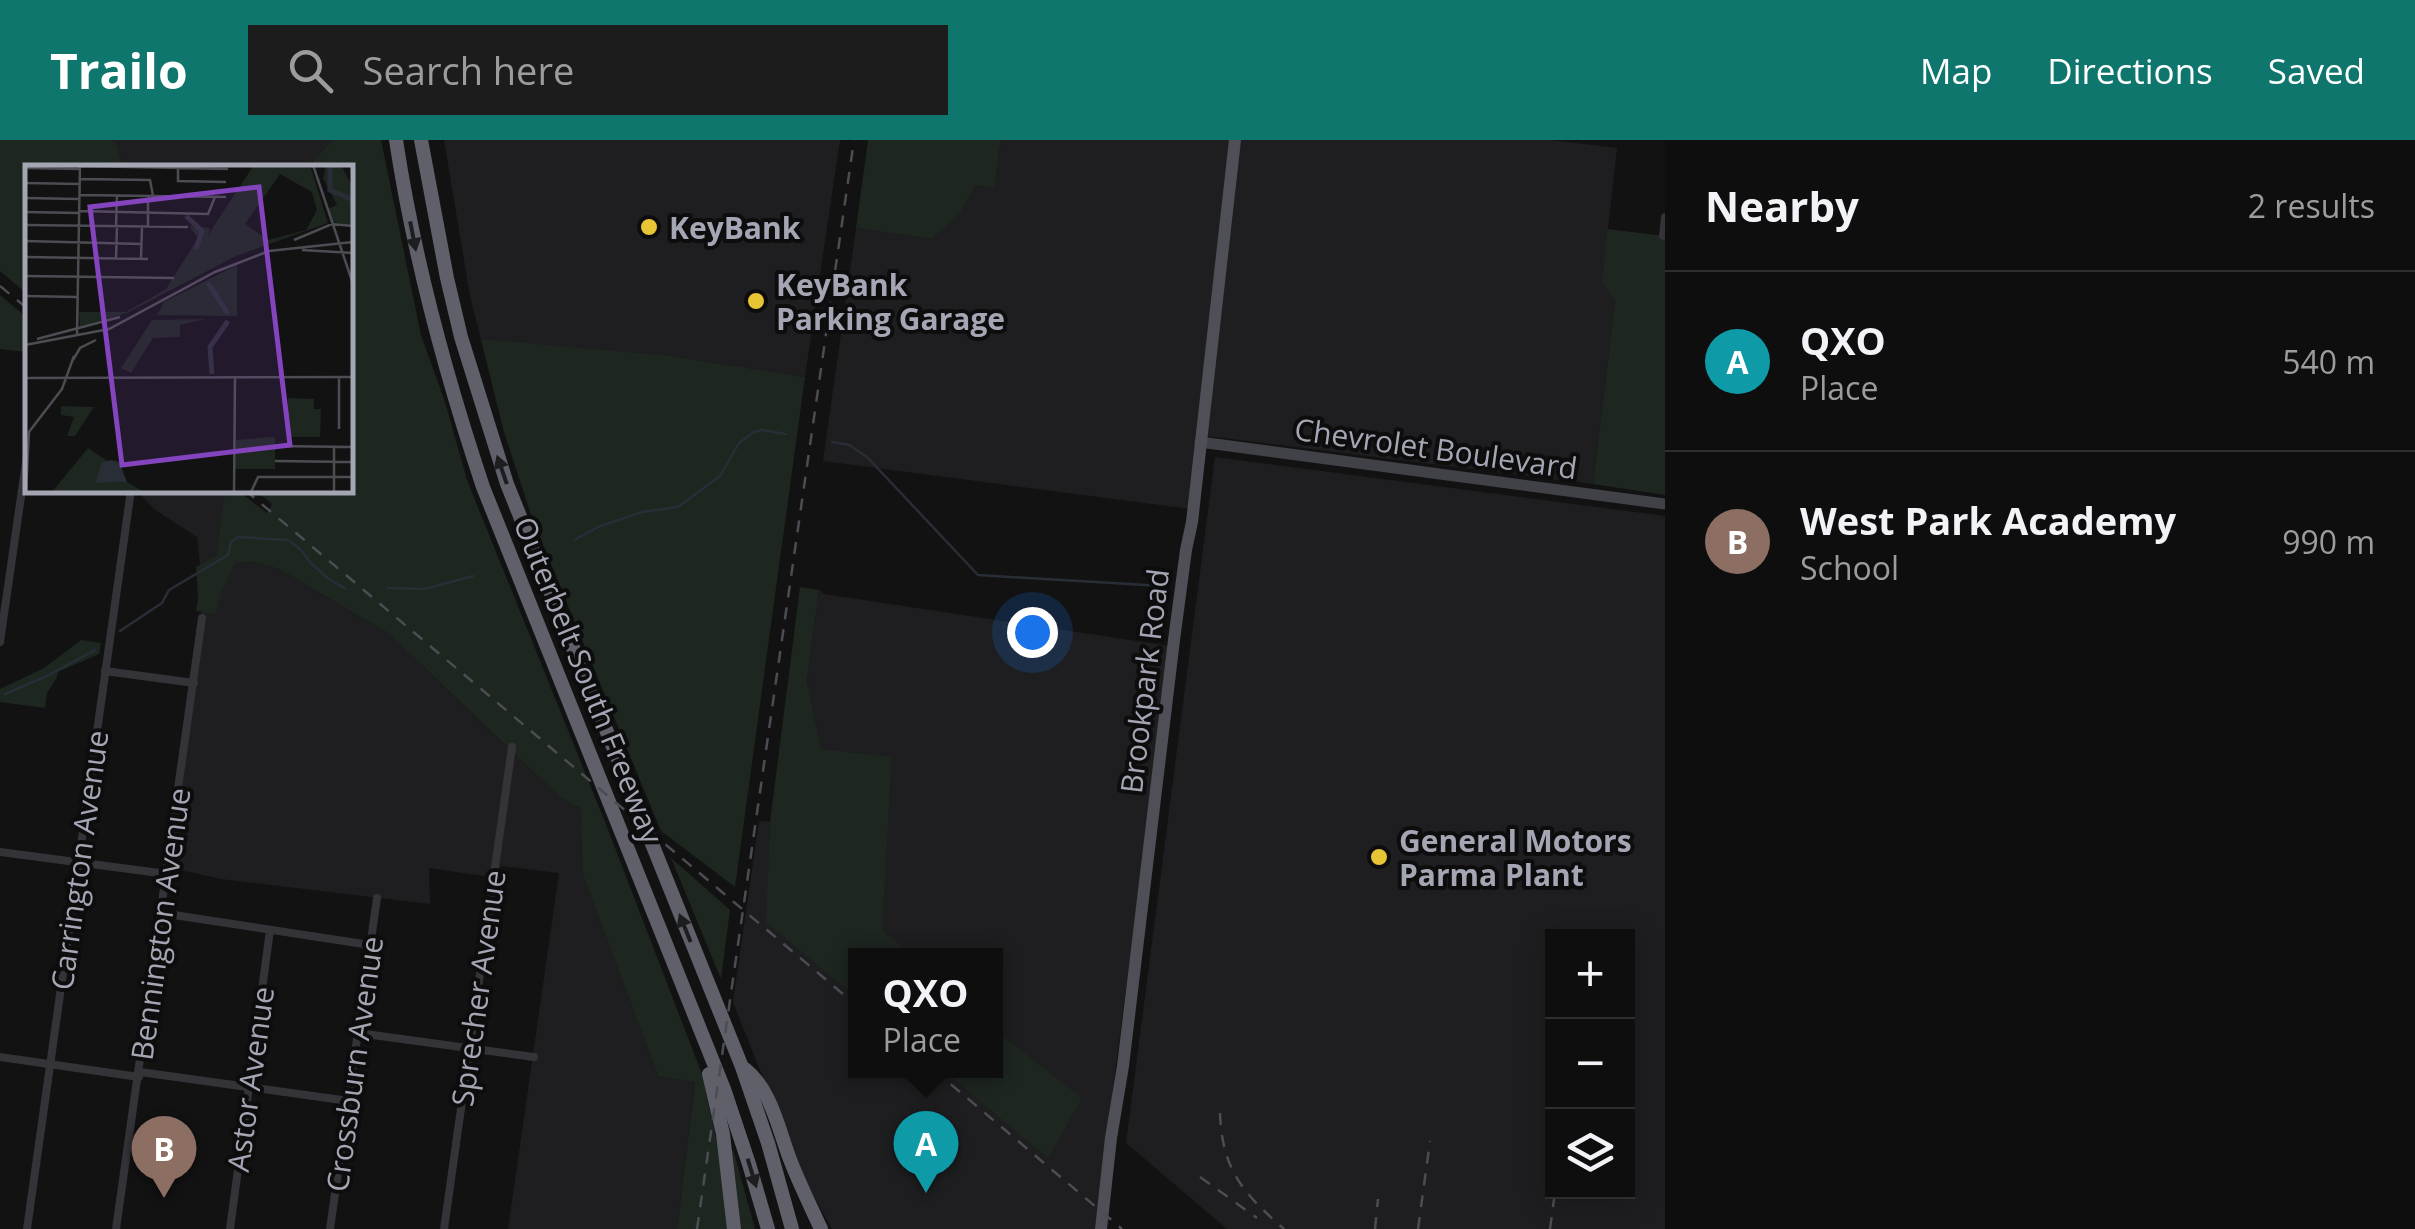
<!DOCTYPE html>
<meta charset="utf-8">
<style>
:root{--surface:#0e0e0e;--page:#1c1c1c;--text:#f1f3f6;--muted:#9b9c9e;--line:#2e2e2e;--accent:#0f766e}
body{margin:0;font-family:"Open Sans",sans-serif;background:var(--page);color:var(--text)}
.controls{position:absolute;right:30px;bottom:30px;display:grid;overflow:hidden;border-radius:0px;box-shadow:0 5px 25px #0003}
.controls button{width:90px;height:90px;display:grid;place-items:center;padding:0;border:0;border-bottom:2px solid var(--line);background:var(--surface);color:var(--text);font:50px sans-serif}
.you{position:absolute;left:1032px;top:492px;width:35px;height:35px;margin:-25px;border:8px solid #fff;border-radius:50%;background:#1a73e8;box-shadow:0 0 0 15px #1a73e833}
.badge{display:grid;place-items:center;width:65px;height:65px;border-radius:50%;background:var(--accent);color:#fff;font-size:32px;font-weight:700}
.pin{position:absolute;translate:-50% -82px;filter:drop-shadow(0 2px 5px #0008)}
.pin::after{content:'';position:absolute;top:52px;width:35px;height:30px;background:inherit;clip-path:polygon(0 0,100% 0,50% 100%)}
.popup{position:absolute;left:848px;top:808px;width:155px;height:130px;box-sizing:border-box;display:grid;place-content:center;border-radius:0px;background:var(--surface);filter:drop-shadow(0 2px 8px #0005);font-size:32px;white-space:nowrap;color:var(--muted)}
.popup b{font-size:38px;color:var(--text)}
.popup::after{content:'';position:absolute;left:50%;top:100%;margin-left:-20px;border:20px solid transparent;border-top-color:var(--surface)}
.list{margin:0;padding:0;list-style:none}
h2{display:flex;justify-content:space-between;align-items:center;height:130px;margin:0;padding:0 40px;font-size:42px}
h2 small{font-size:32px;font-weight:400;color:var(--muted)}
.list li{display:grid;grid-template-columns:65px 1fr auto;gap:30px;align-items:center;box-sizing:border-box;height:180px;padding:0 40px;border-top:2px solid var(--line)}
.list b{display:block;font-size:38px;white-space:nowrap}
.list p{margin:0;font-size:32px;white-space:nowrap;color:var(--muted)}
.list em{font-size:32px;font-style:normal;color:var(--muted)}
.icon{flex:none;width:55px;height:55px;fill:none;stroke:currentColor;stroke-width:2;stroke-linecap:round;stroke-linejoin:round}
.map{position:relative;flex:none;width:1665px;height:1089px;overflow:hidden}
header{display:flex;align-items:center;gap:60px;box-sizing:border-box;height:140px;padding:0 50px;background:var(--accent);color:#fff}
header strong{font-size:48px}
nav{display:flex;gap:55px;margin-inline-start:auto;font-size:35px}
.search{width:700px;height:90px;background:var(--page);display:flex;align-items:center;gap:25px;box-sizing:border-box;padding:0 35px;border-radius:0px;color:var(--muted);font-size:38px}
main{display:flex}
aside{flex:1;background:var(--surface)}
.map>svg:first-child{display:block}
.built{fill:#1e1e20;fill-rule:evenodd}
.green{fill:#1e2620}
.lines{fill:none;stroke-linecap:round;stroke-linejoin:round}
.stream{stroke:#292e36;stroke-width:2.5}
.minor{stroke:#333338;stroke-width:8}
.secondary{stroke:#414248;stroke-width:11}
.primary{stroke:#4f5057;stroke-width:12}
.motorway{stroke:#5f6069;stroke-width:14}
.rail{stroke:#4c4d53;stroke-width:2.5;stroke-dasharray:12 10;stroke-linecap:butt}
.oneway{fill:#1d1e20}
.poi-dot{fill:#e8c535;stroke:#0d0d0e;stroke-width:4}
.labels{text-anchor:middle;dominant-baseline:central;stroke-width:8;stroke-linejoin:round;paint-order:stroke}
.poi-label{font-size:30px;font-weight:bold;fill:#a4a6b3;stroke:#0d0d0e;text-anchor:start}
.street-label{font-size:30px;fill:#a4a6b3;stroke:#0d0d0e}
.inset-river{fill:none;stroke:#292e36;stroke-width:5}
.inset-road{fill:none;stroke:#4c4d53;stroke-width:2.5}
.view{fill:#8344bd;fill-opacity:0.15;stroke:#8344bd;stroke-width:5}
.inset-edge{fill:none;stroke:#a4a6b3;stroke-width:5}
</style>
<header>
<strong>Trailo</strong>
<div class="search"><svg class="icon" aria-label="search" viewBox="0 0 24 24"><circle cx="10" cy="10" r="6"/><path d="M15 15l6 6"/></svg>Search here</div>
<nav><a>Map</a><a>Directions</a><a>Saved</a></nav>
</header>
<main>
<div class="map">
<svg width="1665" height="1089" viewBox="0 0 1665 1089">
<rect width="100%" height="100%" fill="#121213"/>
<g class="built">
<polygon points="112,0 332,0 308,28 123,27 116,3"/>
<polygon points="444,0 840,0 805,237 671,216 504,292 470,156"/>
<polygon points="1001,0 1551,0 1617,8 1602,143 1615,161 1593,344 1207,296 1198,370 823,321 856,88 932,99 959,75 975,44 994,46"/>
<path d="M 1215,317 L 1665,376 L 1665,1089 L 1227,1089 L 1126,1003 ZM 1552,796 L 1628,796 L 1628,1052 L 1552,1052 Z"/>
<polygon points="136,350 222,350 260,385 251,421 279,429 388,493 561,658 580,668 583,735 658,936 695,941 677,1089 508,1089 559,733 502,726 490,737 429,728 430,764 221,739 172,728 201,487 201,435 197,397 154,369"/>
<polygon points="819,450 824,454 1170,506 1095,1089 832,1089 802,1036 733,862 759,681 770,682 767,782 856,857 856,930 944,931 1048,1017 1009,902 996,891 996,816 911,815 881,790 892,618 821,609 807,541"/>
</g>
<g class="green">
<polygon points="0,0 112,0 116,3 123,27 28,28 27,154 0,131"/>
<polygon points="332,0 381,0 421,195 445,262 467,340 607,687 702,934 720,1017 728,1089 677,1089 695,942 658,936 583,735 580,668 561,658 388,493 279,429 250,421 235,423 221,453 215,474 196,471 198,458 196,427 217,415 225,350 237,350 267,373 272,364 255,350 350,350 350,28 308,27"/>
<polygon points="868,0 1001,0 994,47 975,45 959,75 932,99 856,88"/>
<polygon points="1607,89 1665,96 1665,355 1593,344 1615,161 1602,143"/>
<polygon points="0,155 27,178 27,212 0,209"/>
<polygon points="481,199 671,216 805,237 735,747 661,691 533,381 504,292"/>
<polygon points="800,447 819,450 807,541 821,609 892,617 882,790 911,815 856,816 856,857 766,782 770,682"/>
<polygon points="81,500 101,503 99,514 58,532 57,537 47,553 45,568 0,562 0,549 44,528"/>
<polygon points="671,718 730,770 721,839"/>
<polygon points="996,891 1082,958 1048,1018 944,931 996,930"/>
<polygon points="733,1009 755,1089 738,1089 730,1016"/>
</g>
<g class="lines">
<g class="stream">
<polyline points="832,302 849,305 867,317 978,435 1163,446"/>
<polyline points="574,400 598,387 642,372 678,367 720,336 739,303 754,292 762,290 786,294"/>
<polyline points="388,448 425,449 473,436"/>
<polyline points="120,491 162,463 169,450 228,415 231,402 238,397 288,400 300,409 311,423 330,440 346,449"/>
<polyline points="5,554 47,536 95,510"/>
</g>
<g class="minor">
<polyline points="1663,96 1665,77"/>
<polyline points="0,502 28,308"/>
<polyline points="105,531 194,543"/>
<polyline points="0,712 167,734"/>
<polyline points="161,773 370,805"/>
<polyline points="358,893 534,917"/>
<polyline points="0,917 139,937"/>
<polyline points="140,932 349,961"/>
<polyline points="27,1089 131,350"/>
<polyline points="116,1089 202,478"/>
<polyline points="230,1089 270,790"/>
<polyline points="330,1089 377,758"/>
<polyline points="444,1089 512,607"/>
</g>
<polyline class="secondary" points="1200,302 1665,364"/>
<polyline class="primary" points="1101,1089 1111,998 1123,926 1174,500 1186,410 1192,382 1235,0"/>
<g class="motorway">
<path d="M 396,0 C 414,119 445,233 483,347 L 724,949 L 749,1024 L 768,1089"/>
<polyline points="421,0 447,138 461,197 507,344 742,927 768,1003 792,1089"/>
<path d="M 745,929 C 772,950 779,992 791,1022 C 800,1045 811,1067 821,1089"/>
<polyline points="709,934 723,994 734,1089"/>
</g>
<g class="rail">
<polyline points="0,146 28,169"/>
<polyline points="245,350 856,865"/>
<polyline points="934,930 1122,1089"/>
<path d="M 1220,973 C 1222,1030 1243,1053 1284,1089"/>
<polyline points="1200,1037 1257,1078"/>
<polyline points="697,1089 854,0"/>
<polyline points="1375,1089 1378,1059"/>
<polyline points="1418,1089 1430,1001"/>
<polyline points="1550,1089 1555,1052"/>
</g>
</g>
<defs><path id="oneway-solid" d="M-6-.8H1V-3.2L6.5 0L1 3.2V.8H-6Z" transform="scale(2.5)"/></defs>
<g class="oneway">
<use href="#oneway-solid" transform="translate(413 96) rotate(79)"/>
<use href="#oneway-solid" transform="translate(502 330) rotate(-109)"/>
<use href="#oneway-solid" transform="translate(685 788) rotate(-112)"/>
<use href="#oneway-solid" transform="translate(752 1033) rotate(73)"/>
</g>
<g class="poi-dot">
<circle cx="649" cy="87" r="10"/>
<circle cx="756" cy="161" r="10"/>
<circle cx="1379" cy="717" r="10"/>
</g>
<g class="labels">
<g class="poi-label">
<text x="669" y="87">KeyBank</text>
<text x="776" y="144">KeyBank<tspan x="776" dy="34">Parking Garage</tspan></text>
<text x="1399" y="700">General Motors<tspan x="1399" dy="34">Parma Plant</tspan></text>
</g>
<g class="street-label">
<text transform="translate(1436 308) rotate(8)">Chevrolet Boulevard</text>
<text transform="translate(589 540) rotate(68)">Outerbelt South Freeway</text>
<text transform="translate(1144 541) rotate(-83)">Brookpark Road</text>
<text transform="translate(79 720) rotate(-82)">Carrington Avenue</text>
<text transform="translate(160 784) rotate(-82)">Bennington Avenue</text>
<text transform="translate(478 848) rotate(-82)">Sprecher Avenue</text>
<text transform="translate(354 924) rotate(-82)">Crossburn Avenue</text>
<text transform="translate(250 939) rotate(-82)">Astor Avenue</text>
</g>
</g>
<g transform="translate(25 25)">
<rect width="328" height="328" fill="#121213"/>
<path d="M 229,0 L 285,0 L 303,58 L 211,91 L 102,148 L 55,161 L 54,147 L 101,147 L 141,124 L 173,73 L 164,61 L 185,63 L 183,70 ZM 255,9 L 287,27 L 292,45 L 281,65 L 243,75 L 220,59 ZM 301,0 L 316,0 L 327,21 L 327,60 L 308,57 L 303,44 L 312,40 L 298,13 ZM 212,100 L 212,151 L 132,150 L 139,137 ZM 180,154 L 155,160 L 155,172 L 128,173 L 106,208 L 96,203 L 127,155 ZM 263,233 L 289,234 L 289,244 L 296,244 L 295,272 L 263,272 ZM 36,241 L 69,242 L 50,271 L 42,271 L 49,252 L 36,250 ZM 250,272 L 250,304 L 210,304 L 211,275 ZM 63,283 L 81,295 L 75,318 L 102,317 L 119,327 L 27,327 Z" fill="#1e2620" fill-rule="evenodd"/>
<path d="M 86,295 L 94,297 L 102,317 L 70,318 L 77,297 Z" fill="#292e36"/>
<path class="inset-river" d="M 305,0 L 305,25 L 328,35M 161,51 L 177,66 L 171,84M 183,118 L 203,149M 187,209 L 185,182 L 203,156"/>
<path class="inset-road" d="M 288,0 L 328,119M 55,1 L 203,4M 0,3 L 54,4M 153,3 L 153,16 L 201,17M 55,14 L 125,15 L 128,31M 0,18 L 54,19M 55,30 L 201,32M 0,33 L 53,34M 54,46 L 183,49 L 190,32M 0,47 L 54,48M 0,60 L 163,62M 91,61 L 92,30M 123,62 L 123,31M 269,75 L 307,59 L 328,61M 0,76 L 116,79M 277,85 L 328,88M 0,92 L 123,94M 91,94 L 92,61M 116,94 L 117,61M 0,111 L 149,113M 0,131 L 52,132M 52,169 L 55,0M 12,174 L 95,152M 0,180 L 84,164 L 190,107 L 244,86 L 328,77M 48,195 L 55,183 L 71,175M 0,213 L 328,212M 314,213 L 314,264M 250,281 L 328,282M 250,296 L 328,297M 1,327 L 4,267 L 37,224 L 49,191M 209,327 L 210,213M 226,327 L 233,312 L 328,312M 309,327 L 309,281"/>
<path class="view" d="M 234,22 L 265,280 L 97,300 L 65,42 Z"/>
<rect width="328" height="328" class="inset-edge"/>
</g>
</svg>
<div class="controls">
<button>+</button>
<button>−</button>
<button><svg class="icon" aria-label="layers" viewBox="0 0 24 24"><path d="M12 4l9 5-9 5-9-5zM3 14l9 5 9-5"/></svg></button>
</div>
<div class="you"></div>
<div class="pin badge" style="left:926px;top:1053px;background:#0f9aa8">A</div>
<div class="popup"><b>QXO</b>Place</div>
<div class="pin badge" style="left:164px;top:1058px;background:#8d6e63">B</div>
</div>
<aside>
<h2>Nearby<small>2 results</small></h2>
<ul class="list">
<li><span class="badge" style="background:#0f9aa8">A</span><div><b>QXO</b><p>Place</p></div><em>540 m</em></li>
<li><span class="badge" style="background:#8d6e63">B</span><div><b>West Park Academy</b><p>School</p></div><em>990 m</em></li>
</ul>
</aside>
</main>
